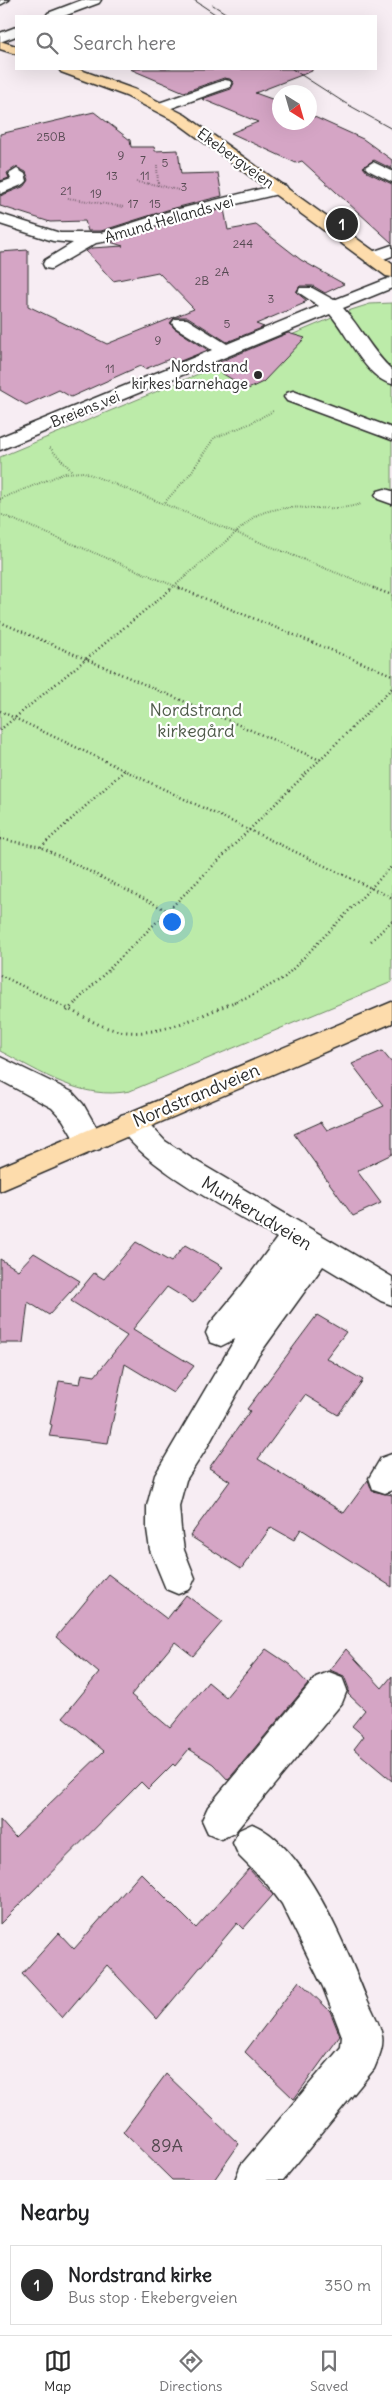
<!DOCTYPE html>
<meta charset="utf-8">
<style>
:root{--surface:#fff;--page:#f6f6f6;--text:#202124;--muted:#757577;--line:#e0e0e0;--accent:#2b2b2b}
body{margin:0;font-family:Delius,sans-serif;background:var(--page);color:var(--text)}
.compass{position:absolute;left:272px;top:85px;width:45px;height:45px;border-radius:50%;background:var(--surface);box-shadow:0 5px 20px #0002;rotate:143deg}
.you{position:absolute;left:171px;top:921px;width:18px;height:18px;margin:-12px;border:4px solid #fff;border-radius:50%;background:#1a73e8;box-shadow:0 0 0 8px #1a73e833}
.badge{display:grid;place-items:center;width:32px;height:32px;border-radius:50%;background:var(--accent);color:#fff;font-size:16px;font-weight:700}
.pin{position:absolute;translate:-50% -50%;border:2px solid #fff;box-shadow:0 1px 5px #0006}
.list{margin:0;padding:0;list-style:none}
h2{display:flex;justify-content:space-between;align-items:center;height:65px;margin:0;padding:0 20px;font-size:21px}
h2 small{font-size:16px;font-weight:400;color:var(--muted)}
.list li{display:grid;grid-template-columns:32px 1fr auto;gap:15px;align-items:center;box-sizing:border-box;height:80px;margin:0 10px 10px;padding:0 10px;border:1px solid var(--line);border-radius:0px}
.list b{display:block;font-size:19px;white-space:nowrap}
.list p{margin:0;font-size:16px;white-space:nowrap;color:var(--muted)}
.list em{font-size:16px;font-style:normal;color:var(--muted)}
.icon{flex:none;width:28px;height:28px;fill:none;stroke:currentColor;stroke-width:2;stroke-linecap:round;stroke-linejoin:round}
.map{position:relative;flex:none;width:392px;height:2180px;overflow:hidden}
.search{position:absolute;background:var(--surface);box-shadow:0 5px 20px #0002;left:15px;right:15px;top:15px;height:55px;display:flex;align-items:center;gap:12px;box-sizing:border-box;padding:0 18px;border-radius:0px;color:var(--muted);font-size:19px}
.sheet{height:155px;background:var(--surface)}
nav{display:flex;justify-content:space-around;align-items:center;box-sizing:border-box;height:70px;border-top:1px solid var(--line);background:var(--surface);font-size:14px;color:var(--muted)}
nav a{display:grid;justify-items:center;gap:2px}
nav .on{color:var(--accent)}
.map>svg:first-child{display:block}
.green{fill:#bceba9;stroke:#748b6a}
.building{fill:#d5a5c5;stroke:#2b2b2b}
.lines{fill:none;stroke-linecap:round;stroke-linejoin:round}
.minor-casing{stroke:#2b2b2b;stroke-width:3}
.major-casing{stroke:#2b2b2b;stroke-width:3}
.path-far2{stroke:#2b2b2b;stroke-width:2;stroke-dasharray:0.5 2;stroke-linecap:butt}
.path-far1{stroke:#2b2b2b;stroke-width:2.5;stroke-dasharray:1 3;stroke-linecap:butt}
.path{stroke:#2b2b2b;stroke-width:3;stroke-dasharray:1 4;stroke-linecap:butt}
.minor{fill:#fff;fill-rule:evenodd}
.major{fill:#fddcac;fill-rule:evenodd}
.tram{stroke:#2b2b2b;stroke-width:1}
.poi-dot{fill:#2b2b2b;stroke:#fff;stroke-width:2}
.labels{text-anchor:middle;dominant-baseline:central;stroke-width:4.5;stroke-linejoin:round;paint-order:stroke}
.far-number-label{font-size:12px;fill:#564a52}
.far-street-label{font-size:15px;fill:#2b2b2b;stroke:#fff}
.far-poi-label{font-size:15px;fill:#2b2b2b;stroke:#fff;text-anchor:end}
.park-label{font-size:18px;fill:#4f5b4a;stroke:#fff}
.street-label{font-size:18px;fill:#2b2b2b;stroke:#fff}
.near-number-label{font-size:18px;fill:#564a52}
</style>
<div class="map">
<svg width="392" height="2180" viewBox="0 0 392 2180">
<rect width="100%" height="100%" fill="#f7edf3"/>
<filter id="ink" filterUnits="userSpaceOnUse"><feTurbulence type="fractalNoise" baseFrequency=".02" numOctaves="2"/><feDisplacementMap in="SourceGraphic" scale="10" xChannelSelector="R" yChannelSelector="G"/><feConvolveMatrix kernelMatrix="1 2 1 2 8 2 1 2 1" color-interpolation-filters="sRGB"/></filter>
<g filter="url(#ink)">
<path class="green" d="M 392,303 L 392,982 L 130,1091 C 82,1101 41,1072 0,1051 L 0,457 L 351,310 L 370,304 Z"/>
<g class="building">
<polygon points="130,69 312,69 312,71 255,93 280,102 280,122 310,122 310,115 363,139 392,160 392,169 374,160 363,167 367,172 392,184 392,243 302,161 296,163 231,133 258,122 202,99 231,89 234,83 230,79 224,78 184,92"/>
<polygon points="94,112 130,140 131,147 154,147 155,151 178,150 181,174 218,173 222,196 167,210 101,231 88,231 85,221 50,222 0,206 0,196 25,186 29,180 26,172 16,167 7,173 9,178 0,181 0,134"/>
<polygon points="224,209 228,230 256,225 301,260 344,284 325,293 313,286 300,286 296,292 307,301 303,303 305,303 256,324 264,327 227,342 188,317 175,317 170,323 174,328 208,350 178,362 172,358 145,369 140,366 71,397 59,390 26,405 0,390 0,252 28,250 28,306 107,344 194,309 158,272 113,281 86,251 92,248 123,246 110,242 179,220"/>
<polygon points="288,333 305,338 263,382 248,389 210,366"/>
<polygon points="382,1051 392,1063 392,1154 357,1171 381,1203 353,1216 294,1134 321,1122 327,1130 384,1106 352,1064"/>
<polygon points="136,1242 171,1262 185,1245 223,1267 193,1303 167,1287 133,1329 194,1366 173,1393 125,1364 108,1443 49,1436 52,1425 50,1424 59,1381 80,1384 82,1374 95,1376 127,1336 71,1301 94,1273 104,1279"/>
<polygon points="34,1253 80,1281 49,1315 28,1302 23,1343 0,1343 0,1259 18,1270"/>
<polygon points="317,1315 346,1332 326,1358 363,1380 338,1415 305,1395 258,1459 344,1513 368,1480 372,1491 392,1495 392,1587 301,1529 294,1540 271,1527 241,1569 190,1536 230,1481 209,1468 250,1411 247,1409"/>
<polygon points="108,1574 167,1619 186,1595 222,1622 193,1656 175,1642 131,1695 170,1728 208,1682 226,1697 266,1649 290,1665 308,1684 228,1780 213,1764 189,1749 175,1766 173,1764 148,1789 141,1782 0,1924 0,1820 15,1837 104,1751 63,1717 99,1673 56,1637"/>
<polygon points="346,1649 382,1688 392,1676 392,1781 354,1749 364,1736 352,1726 365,1710 348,1694 349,1689 344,1676 330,1670"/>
<polygon points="249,1869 273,1895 243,1929 237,1923 157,2019 107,1965 62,2018 22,1974 59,1933 74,1949 141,1873 196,1928"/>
<polygon points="299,1981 330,2011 340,2036 294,2099 245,2052"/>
<polygon points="166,2074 239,2144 214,2180 172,2180 123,2132"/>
</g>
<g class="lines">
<g class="minor-casing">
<g id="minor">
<polygon points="0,0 9,0 0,5"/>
<polygon points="82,0 101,0 99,3 64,16 46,16 48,13"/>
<polygon points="16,27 16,36 0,42 0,33"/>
<polygon points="225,80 230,81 232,84 230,87 166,110 161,111 154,107 156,104"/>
<polygon points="373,162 392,171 392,182 368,170 365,167"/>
<polygon points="17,169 25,174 27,181 24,184 0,194 0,183 11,179 9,174"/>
<polygon points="280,184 286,186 288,189 286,192 178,218 108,241 96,243 51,269 45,268 43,264 45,260 73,243 53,241 0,224 0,214 60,233 101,233 167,212"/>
<polygon points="392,245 392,256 372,263 366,262 364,258 366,254"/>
<path d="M 392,277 L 392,288 L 343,308 C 361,328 372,352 392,370 L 392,384 C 365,378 348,334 330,314 L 0,450 L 0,437 L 212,350 L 175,327 L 172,323 L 175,319 L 187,319 L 227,344 L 319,306 L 298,292 L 300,288 L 312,288 L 334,300 Z"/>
<polygon points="293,391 392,428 392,440 287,401 284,397 287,393"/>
<polygon points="385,489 392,491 392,504 378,499 375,495 378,491"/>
<polygon points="0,1057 72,1092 83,1104 104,1141 100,1149 90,1152 80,1149 63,1120 52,1108 0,1080"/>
<path d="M 131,1112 L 141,1115 L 165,1141 L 191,1158 L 392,1277 L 392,1305 L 381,1301 L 323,1266 L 258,1356 L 206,1449 L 186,1480 L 179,1506 L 181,1529 L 184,1550 L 195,1578 L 190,1589 L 178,1594 L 166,1589 L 150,1550 L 147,1529 L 147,1506 L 155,1475 L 235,1339 L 221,1346 L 210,1342 L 206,1333 L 210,1324 L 243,1284 L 277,1238 C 233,1212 140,1166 117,1123 L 121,1115 Z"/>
<polygon points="392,1454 392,1490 385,1493 373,1489 369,1478 381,1458"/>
<polygon points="329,1672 342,1677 347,1690 342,1703 234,1833 221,1839 208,1833 202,1820 208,1807 316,1677"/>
<path d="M 252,1824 C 305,1846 345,1945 366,1997 C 371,2009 380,2023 382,2036 C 384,2047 378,2059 374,2069 L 283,2180 L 235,2180 L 241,2165 L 341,2047 L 342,2036 L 323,1987 L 282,1904 L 267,1884 L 239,1856 L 233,1843 L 239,1830 Z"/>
</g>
</g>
<g class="major-casing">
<g id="major">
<polygon points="0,41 16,46 16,54 0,49"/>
<polygon points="59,69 78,69 136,90 185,115 392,264 392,277 386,276 175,121 126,96 61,72"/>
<polygon points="392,1002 392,1023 0,1191 0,1167"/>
</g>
</g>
<g class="path-far2">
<polyline points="157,165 158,185 178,190"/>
<polyline points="136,182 158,185"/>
<polyline points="68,198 124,207"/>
<polyline points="50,448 72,471"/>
<polyline points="0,499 65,473 84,472 377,589"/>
<polyline points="165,502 190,474 214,438 249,424 273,411"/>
<polyline points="0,514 182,589"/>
<path d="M 171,589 L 255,516 C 291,499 324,515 361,504"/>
</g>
<g class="path-far1">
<polyline points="179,588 392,675"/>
<polyline points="373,588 392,595"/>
<polyline points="0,622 320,760"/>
<polyline points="0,711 392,898"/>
<polyline points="0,730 172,588"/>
<polyline points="0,839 41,847 168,911"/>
<polyline points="41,847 125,770"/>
<polyline points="371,941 392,921"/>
<polyline points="0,975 55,1002"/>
<polyline points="76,1002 392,688"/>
<polyline points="234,1002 253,995 285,977 392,866"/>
</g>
<g class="path">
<path d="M 53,1001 C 70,1009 87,1020 105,1027 C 150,1044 195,1017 237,1001"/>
<polyline points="67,1011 77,1001"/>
</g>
<use href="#minor" class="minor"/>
<use href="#major" class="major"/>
<g class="tram">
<polyline points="194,0 218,16"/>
<polyline points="213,5 230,16"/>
<polyline points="292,69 345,103 392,129"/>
</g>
</g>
</g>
<circle class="poi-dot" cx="258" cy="375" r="5"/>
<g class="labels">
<g class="far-number-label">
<text x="51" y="136">250B</text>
<text x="121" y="155">9</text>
<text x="143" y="159">7</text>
<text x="165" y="162">5</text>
<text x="112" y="175">13</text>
<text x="145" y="175">11</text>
<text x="184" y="186">3</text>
<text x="66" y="190">21</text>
<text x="96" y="193">19</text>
<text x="133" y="203">17</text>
<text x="155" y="203">15</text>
<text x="243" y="243">244</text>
<text x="222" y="271">2A</text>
<text x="202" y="280">2B</text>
<text x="271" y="298">3</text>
<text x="227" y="323">5</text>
<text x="158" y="340">9</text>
<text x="110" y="368">11</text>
</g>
<g class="far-street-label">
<text transform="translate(236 158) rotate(36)">Ekebergveien</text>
<text transform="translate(169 219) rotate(-16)">Amund Hellands vei</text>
<text transform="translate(85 409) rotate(-22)">Breiens vei</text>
</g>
<g class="far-poi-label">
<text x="248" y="366">Nordstrand<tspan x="248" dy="17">kirkes barnehage</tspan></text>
</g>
<g class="park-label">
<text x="196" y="709">Nordstrand<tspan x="196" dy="21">kirkegård</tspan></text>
</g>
<g class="street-label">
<text transform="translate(196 1095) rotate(-23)">Nordstrandveien</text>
<text transform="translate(257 1213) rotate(31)">Munkerudveien</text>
</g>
<g class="near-number-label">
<text x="167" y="2145">89A</text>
</g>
</g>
</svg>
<svg class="compass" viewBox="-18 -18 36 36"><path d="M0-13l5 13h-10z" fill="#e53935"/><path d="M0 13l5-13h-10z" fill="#757577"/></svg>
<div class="you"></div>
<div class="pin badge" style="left:342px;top:224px">1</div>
<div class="search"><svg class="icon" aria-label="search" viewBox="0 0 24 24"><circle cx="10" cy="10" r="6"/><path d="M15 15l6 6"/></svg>Search here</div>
</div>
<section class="sheet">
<h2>Nearby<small></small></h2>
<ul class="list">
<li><span class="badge">1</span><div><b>Nordstrand kirke</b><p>Bus stop · Ekebergveien</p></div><em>350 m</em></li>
</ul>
</section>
<nav>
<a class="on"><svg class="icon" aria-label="map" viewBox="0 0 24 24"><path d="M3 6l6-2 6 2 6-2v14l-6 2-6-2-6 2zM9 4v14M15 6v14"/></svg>Map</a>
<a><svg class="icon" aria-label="directions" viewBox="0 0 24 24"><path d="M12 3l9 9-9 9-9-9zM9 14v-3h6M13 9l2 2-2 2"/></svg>Directions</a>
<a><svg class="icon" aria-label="saved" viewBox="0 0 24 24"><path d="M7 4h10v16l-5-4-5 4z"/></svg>Saved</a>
</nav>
